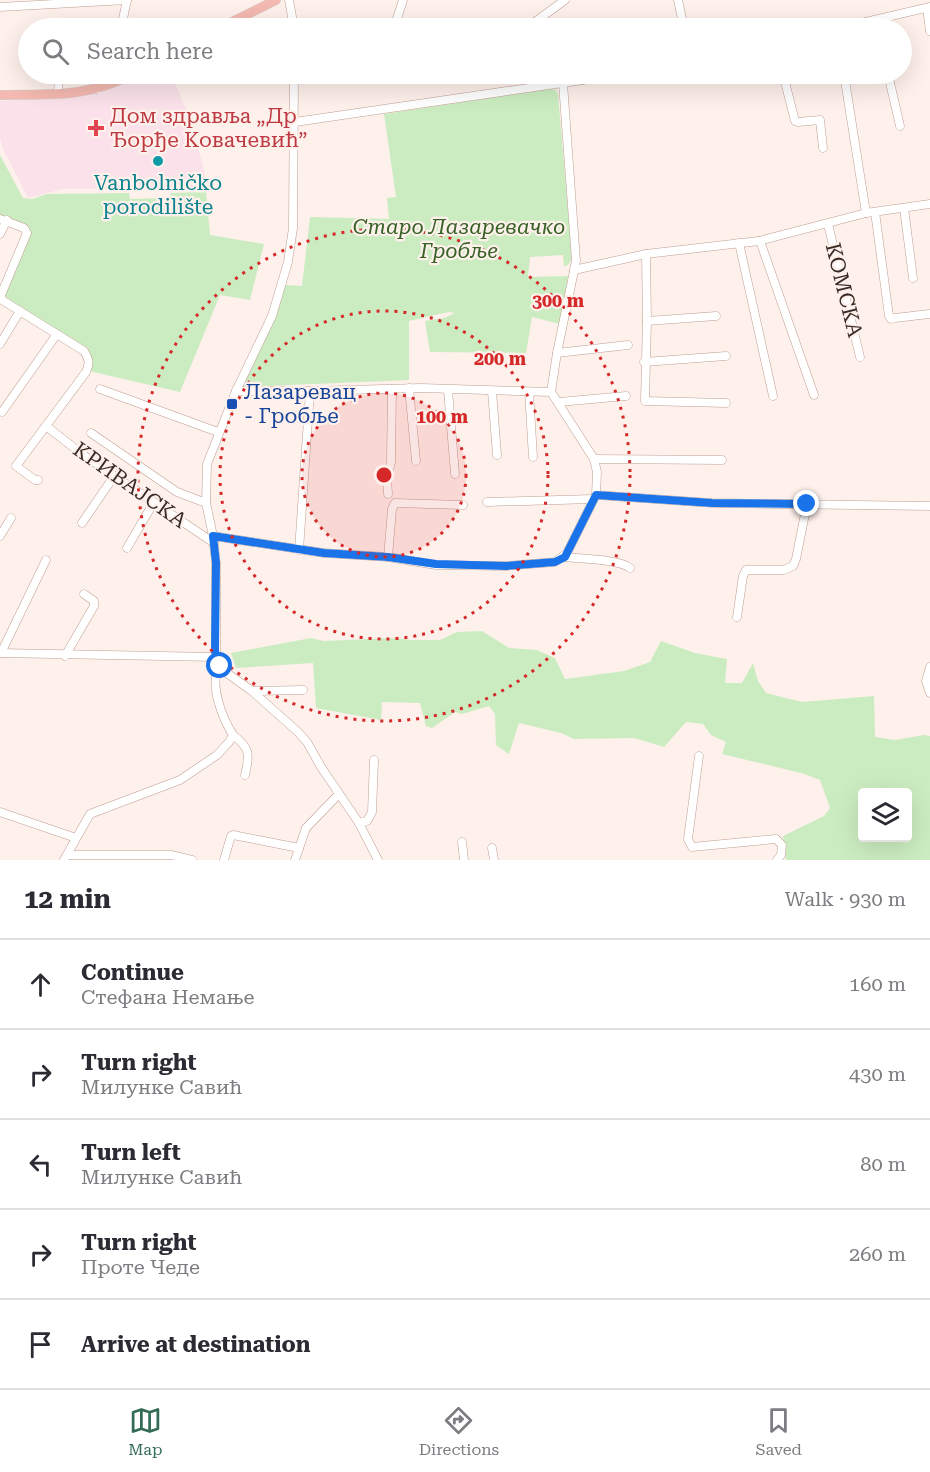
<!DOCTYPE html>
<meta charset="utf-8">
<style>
:root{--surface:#fff;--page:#f7f7f7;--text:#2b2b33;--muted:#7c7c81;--line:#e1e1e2;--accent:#336c55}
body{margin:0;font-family:"Roboto Serif",serif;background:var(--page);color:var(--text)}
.controls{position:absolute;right:18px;bottom:18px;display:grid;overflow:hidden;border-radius:6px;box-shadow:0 6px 24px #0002}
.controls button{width:54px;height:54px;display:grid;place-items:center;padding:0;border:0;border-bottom:2px solid var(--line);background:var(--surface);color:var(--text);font:30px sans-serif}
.stop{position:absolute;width:18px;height:18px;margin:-14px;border:4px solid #1a73e8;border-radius:50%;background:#fff}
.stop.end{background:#1a73e8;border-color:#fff;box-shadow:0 2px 6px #0008}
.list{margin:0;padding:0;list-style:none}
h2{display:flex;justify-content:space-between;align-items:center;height:78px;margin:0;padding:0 24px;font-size:26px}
h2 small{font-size:20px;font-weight:400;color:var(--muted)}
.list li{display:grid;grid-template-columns:39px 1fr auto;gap:18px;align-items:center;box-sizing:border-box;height:90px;padding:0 24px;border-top:2px solid var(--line)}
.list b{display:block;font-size:22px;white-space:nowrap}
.list p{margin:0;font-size:20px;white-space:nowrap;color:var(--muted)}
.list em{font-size:20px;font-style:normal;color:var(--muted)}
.icon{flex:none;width:33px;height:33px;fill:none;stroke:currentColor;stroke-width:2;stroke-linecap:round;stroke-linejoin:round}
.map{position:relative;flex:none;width:930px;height:860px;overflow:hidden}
.search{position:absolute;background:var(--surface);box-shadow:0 6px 24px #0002;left:18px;right:18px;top:18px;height:66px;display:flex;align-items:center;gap:15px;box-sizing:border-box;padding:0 21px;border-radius:33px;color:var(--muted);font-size:22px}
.sheet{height:528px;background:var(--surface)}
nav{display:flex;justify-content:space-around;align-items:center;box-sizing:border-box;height:84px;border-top:2px solid var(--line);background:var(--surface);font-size:16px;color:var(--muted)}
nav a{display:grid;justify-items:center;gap:3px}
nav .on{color:var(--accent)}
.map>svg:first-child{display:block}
.medical{fill:#fbe2ea}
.green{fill:#cbecc0;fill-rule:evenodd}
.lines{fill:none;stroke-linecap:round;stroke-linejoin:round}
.minor-casing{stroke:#bf9e92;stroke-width:9}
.major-casing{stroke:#d3d1cf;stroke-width:10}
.minor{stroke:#fff;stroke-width:8}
.major{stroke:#f4b9b0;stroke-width:9}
.route{stroke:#1a73e8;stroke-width:8}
.ring{fill:none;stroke:#d62828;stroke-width:3;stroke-dasharray:3 6}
.health-dot{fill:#e0444e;stroke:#fef0eb;stroke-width:2}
.culture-dot{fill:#0f9aa8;stroke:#fef0eb;stroke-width:2}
.transit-dot{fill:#1a4fb4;stroke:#fef0eb;stroke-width:2}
.labels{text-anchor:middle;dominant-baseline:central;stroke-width:4.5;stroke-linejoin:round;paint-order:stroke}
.health-label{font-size:21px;fill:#be3a42;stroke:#fef0eb;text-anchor:start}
.culture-label{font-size:21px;fill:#0d838f;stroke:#fef0eb}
.park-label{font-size:21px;font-style:italic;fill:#376327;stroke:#fef0eb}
.street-label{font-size:21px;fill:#392c27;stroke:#fef0eb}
.transit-label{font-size:21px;fill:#164399;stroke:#fef0eb;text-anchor:start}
.centre{fill:#d62828;stroke:#fef0eb;stroke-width:3}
.ring-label{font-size:18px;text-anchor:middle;font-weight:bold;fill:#d62828;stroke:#fef0eb;stroke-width:4.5;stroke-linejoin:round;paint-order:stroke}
</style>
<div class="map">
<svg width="930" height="860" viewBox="0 0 930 860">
<rect width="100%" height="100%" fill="#fef0eb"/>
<polygon class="medical" points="140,74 171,74 190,117 205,174 205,185 195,188 63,189 28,198 3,149 0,138 0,101 55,97 116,85"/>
<g class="green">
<polygon points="550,89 556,90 558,94 572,257 569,264 564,267 563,255 530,257 528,277 568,276 560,324 532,317 526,353 430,352 425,321 444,318 455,313 449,312 409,321 409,380 239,387 285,285 302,286 310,217 389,219 387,198 396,197 384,114"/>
<polygon points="0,155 23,198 32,199 47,194 129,193 130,199 170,198 171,193 206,192 210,235 264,244 250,300 220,295 180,392 89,371 91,357 4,297 30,232 0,217"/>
<path d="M 482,631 L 509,648 L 537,650 L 555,658 L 565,679 L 624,671 L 650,662 L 661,641 L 695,653 L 727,659 L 725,683 L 742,683 L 753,663 L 758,681 L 766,693 L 802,702 L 874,696 L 875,737 L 895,740 L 924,735 L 930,736 L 930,860 L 786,860 L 783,836 L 824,816 L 830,808 L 820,780 L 801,773 L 722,754 L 726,742 L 711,735 L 703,724 L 686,722 L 664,747 L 634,738 L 574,739 L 561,733 L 519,723 L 509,754 L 496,745 L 495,714 L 489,706 L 462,714 L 455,712 L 432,728 L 426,726 L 420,703 L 382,702 L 381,720 L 316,708 L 313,663 L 236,668 L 231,653 L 311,638 L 324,641 L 391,638 L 412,640 L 440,640 L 457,632 ZM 862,792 L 908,792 L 908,838 L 862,838 Z"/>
</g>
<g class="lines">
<g class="minor-casing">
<g id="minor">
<polyline points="289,0 294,28"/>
<polyline points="678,0 684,28"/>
<polyline points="0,7 127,0"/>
<polyline points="927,8 930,31"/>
<polyline points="121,28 127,0"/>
<polyline points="394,28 403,0"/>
<polyline points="518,28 532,24 565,0"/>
<polyline points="840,28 930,7"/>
<polyline points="294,74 293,228 288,262 272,316 236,391 207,464 206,503 213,536 216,563 216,657 224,671 252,691 298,732 307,742 321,767 359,823 378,860"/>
<polyline points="783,74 795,121 798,122 820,120 823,148"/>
<polyline points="844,74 866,213"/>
<polyline points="888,74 900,126"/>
<polyline points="97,89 105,74"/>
<polyline points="58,94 59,74"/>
<polyline points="295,122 624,74"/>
<polyline points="904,208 913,278"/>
<polyline points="875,212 889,316 891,319 895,318 929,314"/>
<path d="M 0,219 L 24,228 L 27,233 L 1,295 L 2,300 L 84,351 C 89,359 90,363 86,372 L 16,466 L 35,480 L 38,480"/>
<polyline points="828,224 860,357"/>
<polyline points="0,234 7,220"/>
<polyline points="760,241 814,395"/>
<polyline points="739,243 773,396"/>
<polyline points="646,254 647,321 645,401 726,403"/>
<polyline points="574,270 646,254 759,241 866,213 930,204"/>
<polyline points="647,321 716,316"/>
<polyline points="0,344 20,311"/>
<polyline points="557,353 628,345"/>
<polyline points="644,362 726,356"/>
<polyline points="409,388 416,461"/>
<polyline points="100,389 218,432"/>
<polyline points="448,390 455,474"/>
<polyline points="236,391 310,391 421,388 551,392"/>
<polyline points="492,391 497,455"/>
<polyline points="529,392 533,457"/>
<polyline points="559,402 626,396"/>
<polyline points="2,412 57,334"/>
<polyline points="46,426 82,454 214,543"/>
<polyline points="91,433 177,492 206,503"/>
<polyline points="594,459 722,460"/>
<polyline points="388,494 387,479 391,462 392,389"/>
<polyline points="596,495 712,503 930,506"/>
<polyline points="487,502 593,499"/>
<polyline points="82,523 110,482 117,477"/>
<polyline points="0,536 11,518"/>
<polyline points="213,536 324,553 388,557 436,565 506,566 555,562 567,553 596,495 597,472 594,459 551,392 557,353 576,261 563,83"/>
<polyline points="127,548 154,502"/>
<polyline points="299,550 310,391"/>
<polyline points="388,557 392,509 395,503 463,505"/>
<path d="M 565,557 C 580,559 620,559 630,568"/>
<polyline points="737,617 743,576 746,570 784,570 793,566 796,559 807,504"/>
<polyline points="0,653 216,657"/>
<polyline points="1,653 46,560"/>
<polyline points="65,656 94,606 94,601 84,594"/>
<polyline points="930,667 926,681 930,693"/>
<polyline points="252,691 303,690"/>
<path d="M 233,735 C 250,748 250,754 245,775"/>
<polyline points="699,756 688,839 692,847 776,839 782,845 781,855 777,860"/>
<polyline points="0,812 76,838"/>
<polyline points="359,823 367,821 372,812 374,760"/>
<polyline points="462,842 464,860"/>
<polyline points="492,848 494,860"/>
<polyline points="67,855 171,855 192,860"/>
<path d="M 64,860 L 90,814 L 180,780 L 217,755 L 229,742 L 233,735 C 223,719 208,684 220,666"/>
<polyline points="224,860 231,836 233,835 299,848"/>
<polyline points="295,860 306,828 339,794"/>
</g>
</g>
<g class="major-casing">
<g id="major">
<polyline points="220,28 276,0"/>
<path d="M 0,95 C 51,94 86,98 133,74"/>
</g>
</g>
<use href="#minor" class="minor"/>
<use href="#major" class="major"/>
</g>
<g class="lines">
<polyline class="route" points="220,666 216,657 215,650 216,563 213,536 324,553 388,557 436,564 506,566 555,562 565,557 596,495 712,503 807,504"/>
</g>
<circle cx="384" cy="475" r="82" fill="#d62828" fill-opacity=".12"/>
<g class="ring">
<circle cx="384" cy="475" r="82"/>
<circle cx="384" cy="475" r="164"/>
<circle cx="384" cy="475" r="246"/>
</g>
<path class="health-dot" d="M93 119h6v6h6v6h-6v6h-6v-6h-6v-6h6z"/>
<circle class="culture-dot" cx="158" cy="161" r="6"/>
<rect class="transit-dot" x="226" y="398" width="12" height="12" rx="3"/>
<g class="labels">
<g class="health-label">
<text x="110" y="116">Дом здравља „Др<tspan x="110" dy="24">Ђорђе Ковачевић”</tspan></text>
</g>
<g class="culture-label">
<text x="158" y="183">Vanbolničko<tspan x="158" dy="24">porodilište</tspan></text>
</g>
<g class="park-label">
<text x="459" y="227">Старо Лазаревачко<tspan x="459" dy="24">Гробље</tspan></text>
</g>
<g class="street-label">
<text transform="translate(844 290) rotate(76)">КОМСКА</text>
<text transform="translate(130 485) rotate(35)">КРИВАЈСКА</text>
</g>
<g class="transit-label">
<text x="244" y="392">Лазаревац<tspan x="244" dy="24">- Гробље</tspan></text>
</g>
</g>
<circle cx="384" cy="475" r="9" class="centre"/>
<g class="ring-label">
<text x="558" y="307">300 m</text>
<text x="500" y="365">200 m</text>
<text x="442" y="423">100 m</text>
</g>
</svg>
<div class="controls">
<button><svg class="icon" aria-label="layers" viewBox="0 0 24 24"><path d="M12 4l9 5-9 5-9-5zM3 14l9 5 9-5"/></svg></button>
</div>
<div class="stop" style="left:220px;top:666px"></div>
<div class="stop end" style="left:807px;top:504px"></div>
<div class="search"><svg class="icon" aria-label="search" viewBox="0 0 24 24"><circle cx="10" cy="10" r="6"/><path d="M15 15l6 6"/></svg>Search here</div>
</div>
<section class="sheet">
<h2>12 min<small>Walk · 930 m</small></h2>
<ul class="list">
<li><svg class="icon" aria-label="ahead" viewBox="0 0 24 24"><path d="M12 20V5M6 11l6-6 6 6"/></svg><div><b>Continue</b><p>Стефана Немање</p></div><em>160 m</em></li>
<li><svg class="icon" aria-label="right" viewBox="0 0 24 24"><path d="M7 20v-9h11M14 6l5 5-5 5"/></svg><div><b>Turn right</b><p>Милунке Савић</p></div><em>430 m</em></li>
<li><svg class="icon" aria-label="left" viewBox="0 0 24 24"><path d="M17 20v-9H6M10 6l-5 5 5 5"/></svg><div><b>Turn left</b><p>Милунке Савић</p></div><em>80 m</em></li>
<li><svg class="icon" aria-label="right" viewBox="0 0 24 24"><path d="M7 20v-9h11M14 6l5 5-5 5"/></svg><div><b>Turn right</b><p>Проте Чеде</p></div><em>260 m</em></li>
<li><svg class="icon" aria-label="arrive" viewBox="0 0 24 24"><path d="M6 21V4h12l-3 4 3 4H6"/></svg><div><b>Arrive at destination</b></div></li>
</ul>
</section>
<nav>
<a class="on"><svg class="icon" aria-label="map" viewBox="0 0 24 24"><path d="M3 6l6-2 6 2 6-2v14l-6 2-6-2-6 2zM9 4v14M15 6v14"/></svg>Map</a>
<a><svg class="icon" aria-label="directions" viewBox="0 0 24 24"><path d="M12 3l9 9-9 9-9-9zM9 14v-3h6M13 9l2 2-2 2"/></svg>Directions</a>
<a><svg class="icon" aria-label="saved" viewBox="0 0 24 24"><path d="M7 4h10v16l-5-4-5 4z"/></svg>Saved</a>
</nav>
